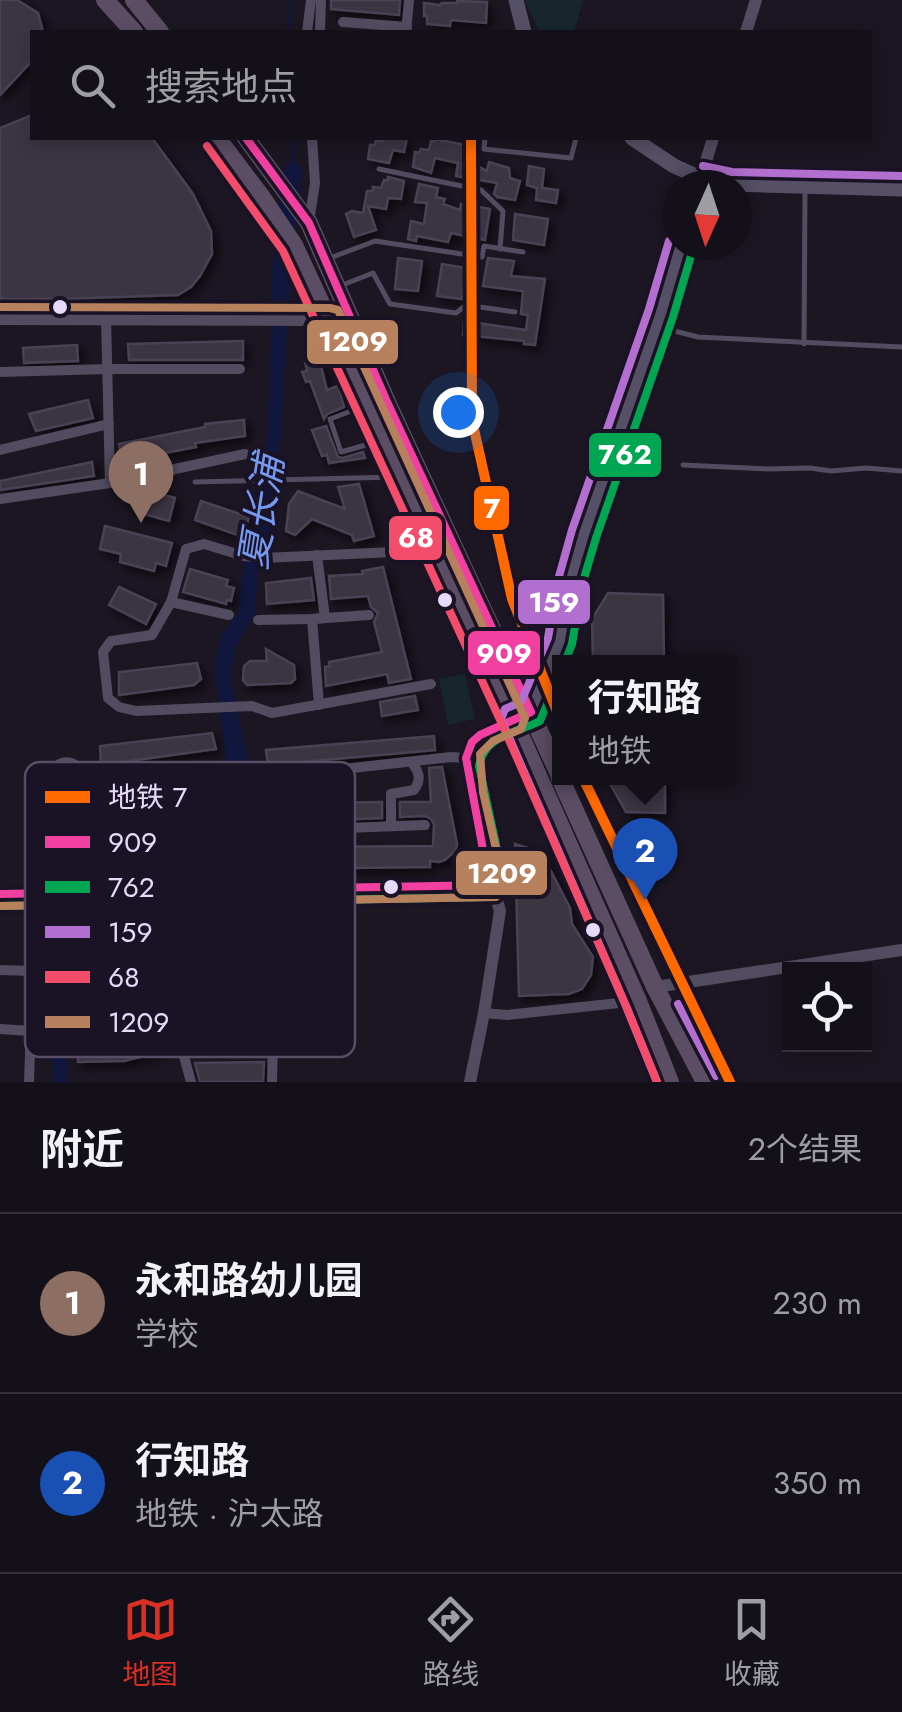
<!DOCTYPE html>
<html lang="zh">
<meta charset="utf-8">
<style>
:root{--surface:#141019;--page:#1d1922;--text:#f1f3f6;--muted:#9d9da2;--line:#333038;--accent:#d93025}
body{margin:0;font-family:Jost,"Noto Sans SC",sans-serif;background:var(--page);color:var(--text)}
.controls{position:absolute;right:30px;bottom:30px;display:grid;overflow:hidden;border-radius:0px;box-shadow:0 5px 15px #0003}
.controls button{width:90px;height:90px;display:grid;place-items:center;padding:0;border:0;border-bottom:2px solid var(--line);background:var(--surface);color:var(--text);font:50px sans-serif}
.compass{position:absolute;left:662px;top:170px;width:90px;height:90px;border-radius:50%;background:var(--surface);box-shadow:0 5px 15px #0003;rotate:183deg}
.you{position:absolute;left:458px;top:412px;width:35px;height:35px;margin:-25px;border:8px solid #fff;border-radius:50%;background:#1a73e8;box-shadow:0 0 0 15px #1a73e833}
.badge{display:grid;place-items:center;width:65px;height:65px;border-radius:50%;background:var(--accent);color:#fff;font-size:32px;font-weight:700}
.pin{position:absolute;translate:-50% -82px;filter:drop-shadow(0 2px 5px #0008)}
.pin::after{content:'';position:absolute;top:52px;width:35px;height:30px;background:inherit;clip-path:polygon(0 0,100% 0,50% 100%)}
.popup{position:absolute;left:552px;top:655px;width:185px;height:130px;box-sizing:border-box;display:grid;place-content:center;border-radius:0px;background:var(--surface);filter:drop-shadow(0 2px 8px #0005);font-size:32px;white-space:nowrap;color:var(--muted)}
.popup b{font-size:38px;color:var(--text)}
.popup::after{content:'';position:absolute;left:50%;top:100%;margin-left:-20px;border:20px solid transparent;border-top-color:var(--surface)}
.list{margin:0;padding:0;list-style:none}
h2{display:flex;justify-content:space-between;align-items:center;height:130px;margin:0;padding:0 40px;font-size:42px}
h2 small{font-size:32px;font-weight:400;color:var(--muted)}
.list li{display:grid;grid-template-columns:65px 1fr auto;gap:30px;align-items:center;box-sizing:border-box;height:180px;padding:0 40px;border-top:2px solid var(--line)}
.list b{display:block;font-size:38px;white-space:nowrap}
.list p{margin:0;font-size:32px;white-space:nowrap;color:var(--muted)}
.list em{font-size:32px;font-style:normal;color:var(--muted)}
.icon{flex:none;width:55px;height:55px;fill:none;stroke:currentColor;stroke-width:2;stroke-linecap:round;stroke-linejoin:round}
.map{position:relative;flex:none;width:902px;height:1082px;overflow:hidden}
.search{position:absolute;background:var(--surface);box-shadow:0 5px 15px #0003;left:30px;right:30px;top:30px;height:110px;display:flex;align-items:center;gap:25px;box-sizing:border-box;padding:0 35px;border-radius:0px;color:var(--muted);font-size:38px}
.sheet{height:490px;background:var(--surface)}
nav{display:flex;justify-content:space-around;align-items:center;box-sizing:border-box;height:140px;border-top:2px solid var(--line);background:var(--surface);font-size:28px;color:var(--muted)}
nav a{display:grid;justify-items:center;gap:5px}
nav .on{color:var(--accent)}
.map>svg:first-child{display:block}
.green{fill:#17262c}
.water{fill:#11163d}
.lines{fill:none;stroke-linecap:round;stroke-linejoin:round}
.stream{stroke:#11163d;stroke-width:2.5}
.river{stroke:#11163d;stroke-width:18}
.building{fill:#3a3442;stroke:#494254;stroke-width:2.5;filter:url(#shadow)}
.service{stroke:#524c60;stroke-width:5}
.minor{stroke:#524c60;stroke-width:10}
.tertiary{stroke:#524c60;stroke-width:12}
.secondary{stroke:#565066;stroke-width:15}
.primary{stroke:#5b4d64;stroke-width:18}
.bus-1-casing{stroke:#1a1225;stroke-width:15}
.bus-2-casing{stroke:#1a1225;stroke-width:15}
.bus-3-casing{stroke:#1a1225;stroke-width:15}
.bus-4-casing{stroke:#1a1225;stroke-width:15}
.bus-5-casing{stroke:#1a1225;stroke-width:15}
.bus-1{stroke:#f240a1;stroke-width:8}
.bus-2{stroke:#00a651;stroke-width:8}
.bus-3{stroke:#b36fd0;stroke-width:8}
.bus-4{stroke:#f44d6c;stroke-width:8}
.bus-5{stroke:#b6815c;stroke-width:8}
.metro-1-casing{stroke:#1a1225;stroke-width:18}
.metro-1{stroke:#ff6900;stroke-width:10}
.bus-dot{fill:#e6dafb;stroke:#1a1225;stroke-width:4}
.labels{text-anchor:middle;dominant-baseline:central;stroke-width:8;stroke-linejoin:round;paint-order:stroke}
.water-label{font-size:38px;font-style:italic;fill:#7499ef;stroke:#1a1225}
.key{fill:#1a1225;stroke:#574e65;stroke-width:2.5}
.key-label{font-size:28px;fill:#e6dafb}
.line-badge{stroke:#1a1225;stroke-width:4}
.badge-label{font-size:28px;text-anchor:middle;font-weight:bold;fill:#fff}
</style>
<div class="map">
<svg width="902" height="1082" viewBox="0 0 902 1082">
<defs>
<filter id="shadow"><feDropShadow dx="4.5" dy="4.5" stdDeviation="5" flood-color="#0009"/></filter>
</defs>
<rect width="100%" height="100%" fill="#1b1621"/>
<g class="green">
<polygon points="525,0 583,0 574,32 539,32"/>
<polygon points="465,674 475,719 448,725 439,679"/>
</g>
<path class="water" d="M 272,263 L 289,296 L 276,523 L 271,541 L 259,562 L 255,613 L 235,648 L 231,678 L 245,746 L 254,777 L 251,868 L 243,895 L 233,914 L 103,965 L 84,975 C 66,1014 68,1040 68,1082 L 53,1082 L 50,1000 C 58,977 76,962 96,949 L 220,894 L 230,882 L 230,793 L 215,673 L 216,656 L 222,633 L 238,613 L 244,562 L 260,517 L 269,401 Z"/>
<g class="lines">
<g class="stream">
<polyline points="288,32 292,0"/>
<polyline points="293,171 294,138"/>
</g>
<polyline class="river" points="281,300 284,241 293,171"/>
</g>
<g class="building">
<polygon points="0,0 17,0 38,13 42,28 42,32 32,32 32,61 0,95"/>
<polygon points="331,0 400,0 399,15 331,9"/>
<polygon points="457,1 487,2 486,23 451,20 450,26 427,24 427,16 424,16 424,3 439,5 442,3 457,3"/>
<polygon points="32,115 32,138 152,138 193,194 211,231 212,254 200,276 191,287 178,295 60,299 0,299 0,128"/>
<polygon points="384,138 407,138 404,152 393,150 389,163 368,159 370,145 375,145 376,140 383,141"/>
<polygon points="434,139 465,145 464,148 469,149 467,158 474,160 474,164 487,171 489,162 509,168 510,178 520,181 515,200 497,197 494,194 497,183 456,176 458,163 435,158 431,173 413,167 415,152 419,153 421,149 429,150 431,141 434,142"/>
<polygon points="529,166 544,169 542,188 558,190 556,203 536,200 537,188 527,185"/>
<polygon points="388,177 404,181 401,199 388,198 386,209 368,206 376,230 354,237 346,214 352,211 363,213 367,191 373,191 373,187 381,188 384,180 388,180"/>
<polygon points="419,184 438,188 436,197 445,199 443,204 460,210 461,204 490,209 485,240 451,233 448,242 417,236 416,241 408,239 411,221 424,224 427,203 415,202"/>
<polygon points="515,214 548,219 544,245 513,240"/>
<polygon points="398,258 422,261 418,291 395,289"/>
<polygon points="488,258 514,261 511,276 545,279 535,345 524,344 524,341 463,335 464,321 526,330 528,315 521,314 523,291 483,286"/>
<polygon points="442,264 466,268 462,299 437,296"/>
<polygon points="243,341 243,360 129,360 128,344"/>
<polygon points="77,345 78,361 24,363 23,348"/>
<polygon points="313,358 316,367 321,366 327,390 338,386 344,407 327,414 324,419 310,381 306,382 302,372 307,371 305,361"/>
<polygon points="88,400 93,418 36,431 29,414"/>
<polygon points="244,420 245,436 195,443 196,447 123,461 119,444 205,427 205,424"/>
<polygon points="326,426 338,457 343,458 363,452 365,458 329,463 327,455 322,456 312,430"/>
<polygon points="92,462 94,476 0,490 0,481"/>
<polygon points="359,484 374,536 354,541 352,535 312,519 295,535 286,531 289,504 298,491 345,509 338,487"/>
<polygon points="146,490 175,498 169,521 141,513"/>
<polygon points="201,501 249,517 243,537 195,520"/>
<polygon points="105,526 172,543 166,566 156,563 154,571 120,562 121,554 100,549"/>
<polygon points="383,567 411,679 389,683 387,674 326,686 325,667 330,666 329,662 382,652 374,622 378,613 371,607 368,596 331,599 329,576 363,574 362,571"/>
<polygon points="190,569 228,580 226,586 234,588 231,601 227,600 226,604 183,592"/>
<polygon points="311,578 314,600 267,604 266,583"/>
<polygon points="119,587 156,604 146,624 109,605"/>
<polygon points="608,593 663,595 664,662 593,662 592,619"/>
<polygon points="266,649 294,665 295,679 291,683 247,685 243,680 244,666 250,661 267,661"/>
<polygon points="197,663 201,679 194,685 119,695 119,672"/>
<polygon points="415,696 418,710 382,716 380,702"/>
<polygon points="212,733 216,749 101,765 100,746"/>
<polygon points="434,736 435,750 268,765 266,750"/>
<polygon points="442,767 457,844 455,851 445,860 439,862 430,861 430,867 263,869 262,847 281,847 286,852 290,853 297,847 433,846 434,824 431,819 425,816 400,817 400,802 431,802 429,768"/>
<polygon points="607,778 665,778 665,813 626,812"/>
<polygon points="153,788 175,790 197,798 202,804 197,812 161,804 124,809 111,816 110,798 140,789"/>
<polygon points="382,802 382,818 309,821 310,803"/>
<polygon points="515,844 541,852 570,908 572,924 593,957 591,975 582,989 569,994 519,996"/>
<polygon points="218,847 222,864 168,871 165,855 193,853"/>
<polygon points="87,849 137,853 136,871 83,867"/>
<polygon points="76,907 134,911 133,920 121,921 63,947 60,943 63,917 65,913"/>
<polygon points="266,909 273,926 202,949 197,932"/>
<polygon points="177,941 185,959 93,993 86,977"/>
<polygon points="263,984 265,1003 194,1016 190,998"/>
<polygon points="162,1035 165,1051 124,1061 78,1062 78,1044 121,1044"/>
<polygon points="264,1062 263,1082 200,1082 195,1063"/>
</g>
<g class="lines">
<g class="service">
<polyline points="485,138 484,149 571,158 576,138"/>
<polyline points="379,169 481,190 503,211 500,249"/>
<polyline points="330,258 375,241 482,257 484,246 523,252"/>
<polyline points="340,286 373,273 390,304 456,313 466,305 515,312"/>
<polyline points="659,327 698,337 902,347"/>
<polyline points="804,344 805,192"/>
<polyline points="362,407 330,419 341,452 380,441"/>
<polyline points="683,465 769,469 810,468 831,471 866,468 902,471"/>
<polyline points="195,482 395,477"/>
</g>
<g class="minor">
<polyline points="343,22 407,27"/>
<polyline points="307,32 311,0"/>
<polyline points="320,32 321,0"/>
<polyline points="406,32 409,0"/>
<polyline points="309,222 315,183 312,138"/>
<polyline points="0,372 108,369 240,369"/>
<polyline points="0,450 109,424"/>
<polyline points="110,483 245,454"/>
<polyline points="0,499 110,483 106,318"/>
<polyline points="317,555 325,618 312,619 319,705"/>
<polyline points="171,602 229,615"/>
<polyline points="258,620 312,619 369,615"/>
<polyline points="431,684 272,713 252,706 136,711 119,707 108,698 103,652 111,641 152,635 171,602 186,549 204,544 244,556 264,558 436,550"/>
<path d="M 89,787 L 90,796 C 76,807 62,806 49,794 C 43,770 65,750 82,771 C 85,776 87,782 89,787 C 116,780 170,760 197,768 C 213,772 217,792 217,806 L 285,813"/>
<path d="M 208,820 C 205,827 206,837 199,841 C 186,851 121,844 104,840 L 107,828 L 125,818 L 149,814 L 162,813 L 199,822 L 208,820 L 217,806"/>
<path d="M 425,825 L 293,830 C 278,815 285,788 298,774 L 451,757 L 466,758"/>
<path d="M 391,826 L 391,794 L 414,790 C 421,780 420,773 412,763"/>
<polyline points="62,838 104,840"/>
<polyline points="289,844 293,830"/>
<polyline points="57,893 64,804"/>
<polyline points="0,970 33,971 52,982 77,1001 98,1002 126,998 161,1016 177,1030 191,1082"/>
<polyline points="126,998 270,951 275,955 272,1082"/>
<polyline points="484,1013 507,1015 638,1001"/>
<polyline points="0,1029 31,1031"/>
<polyline points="29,1082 33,971 44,952 45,893"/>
</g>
<g class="tertiary">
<polyline points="746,32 756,0"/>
<polyline points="701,178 713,138"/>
<polyline points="0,319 330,320 352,322"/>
<polyline points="0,894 492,885"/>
<polyline points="655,987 902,950"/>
<polyline points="470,1082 484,1013 500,911 484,855 466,758 472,742 480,735 513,719"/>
</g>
<g class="secondary">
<polyline points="516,0 524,32"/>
<polyline points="632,138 674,166 701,178 731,184 902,189"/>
<polyline points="522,715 531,712 560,641 570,582 584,534 661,313 681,245"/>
</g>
<g class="primary">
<polyline points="105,0 134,32"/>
<polyline points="134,0 160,32"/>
<polyline points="217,138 263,199 294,245 513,719 638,1001 670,1082"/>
<polyline points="246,138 309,223 388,404 560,776"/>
<polyline points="560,778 655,987 705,1082"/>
</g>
<g class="bus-1-casing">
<g id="bus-1">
<polyline points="246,138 309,223 388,404 531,712 480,735 472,742 466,758 484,855 492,885"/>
<polyline points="0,894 492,885"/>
</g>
</g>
<g class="bus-2-casing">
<g id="bus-2">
<polyline points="565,662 572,644 582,585 596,538 673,317 693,249"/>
<path d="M 504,882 L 479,766 C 484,735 517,733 540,721 L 560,674"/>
<polyline points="0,906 492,897"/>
</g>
</g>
<g class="bus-3-casing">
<g id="bus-3">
<polyline points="703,166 732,172 902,176"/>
<polyline points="678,1004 716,1076"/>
<polyline points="657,1082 626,1006 501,719 505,709 521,702 548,638 558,580 572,530 649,309 669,241"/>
</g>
</g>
<g class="bus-4-casing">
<polyline id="bus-4" points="207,146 283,251 502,724 626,1006 657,1082"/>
</g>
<g class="bus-5-casing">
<polyline id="bus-5" points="0,307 330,308 338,310 525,718 521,729 493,741 480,754 483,792 504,884 502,892 496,897 0,906"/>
</g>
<use href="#bus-1" class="bus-1"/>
<use href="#bus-2" class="bus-2"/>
<use href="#bus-3" class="bus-3"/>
<use href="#bus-4" class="bus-4"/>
<use href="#bus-5" class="bus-5"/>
<g class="metro-1-casing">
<g id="metro-1">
<polyline points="471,138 472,420 512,599 560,719"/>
<polyline points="583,778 730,1082"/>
</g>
</g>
<use href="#metro-1" class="metro-1"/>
</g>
<g class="bus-dot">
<circle cx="60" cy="307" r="9"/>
<circle cx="445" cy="600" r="9"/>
<circle cx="391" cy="887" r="9"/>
<circle cx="593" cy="930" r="9"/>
</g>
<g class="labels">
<g class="water-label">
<text transform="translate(261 512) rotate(-81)">夏长浦</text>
</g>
</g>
<rect x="25" y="762" width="330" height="295" rx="15" class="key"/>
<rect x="45" y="791" width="45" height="12" fill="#ff6900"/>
<rect x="45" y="836" width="45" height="12" fill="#f240a1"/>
<rect x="45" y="881" width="45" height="12" fill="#00a651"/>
<rect x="45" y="926" width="45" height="12" fill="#b36fd0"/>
<rect x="45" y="971" width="45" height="12" fill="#f44d6c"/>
<rect x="45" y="1016" width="45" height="12" fill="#b6815c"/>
<g class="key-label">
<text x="108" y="807">地铁 7</text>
<text x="108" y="852">909</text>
<text x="108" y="897">762</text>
<text x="108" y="942">159</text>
<text x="108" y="987">68</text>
<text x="108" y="1032">1209</text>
</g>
<g class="line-badge">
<rect x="305" y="318" width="95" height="48" rx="10" fill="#b6815c"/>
<rect x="587" y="431" width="76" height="48" rx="10" fill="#00a651"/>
<rect x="472" y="484" width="39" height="48" rx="10" fill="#ff6900"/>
<rect x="387" y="514" width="57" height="48" rx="10" fill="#f44d6c"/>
<rect x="516" y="578" width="76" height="48" rx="10" fill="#b36fd0"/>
<rect x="466" y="629" width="76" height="48" rx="10" fill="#f240a1"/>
<rect x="454" y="849" width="95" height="48" rx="10" fill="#b6815c"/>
</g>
<g class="badge-label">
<text x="353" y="351">1209</text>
<text x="625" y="464">762</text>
<text x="492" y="518">7</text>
<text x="416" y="547">68</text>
<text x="554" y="612">159</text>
<text x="504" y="663">909</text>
<text x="502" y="883">1209</text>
</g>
</svg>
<div class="controls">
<button><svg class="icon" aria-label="locate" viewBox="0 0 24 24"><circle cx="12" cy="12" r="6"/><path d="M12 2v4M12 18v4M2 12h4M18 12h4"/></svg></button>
</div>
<svg class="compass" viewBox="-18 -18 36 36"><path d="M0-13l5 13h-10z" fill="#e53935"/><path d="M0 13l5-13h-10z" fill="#9d9da2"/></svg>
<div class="you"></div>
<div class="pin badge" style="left:141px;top:523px;background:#8d6e63">1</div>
<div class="pin badge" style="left:645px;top:900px;background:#1a4fb4">2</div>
<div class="popup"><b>行知路</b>地铁</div>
<div class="search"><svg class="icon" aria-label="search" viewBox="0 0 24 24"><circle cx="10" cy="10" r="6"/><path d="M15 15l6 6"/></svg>搜索地点</div>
</div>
<section class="sheet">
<h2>附近<small>2个结果</small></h2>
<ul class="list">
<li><span class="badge" style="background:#8d6e63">1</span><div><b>永和路幼儿园</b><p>学校</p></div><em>230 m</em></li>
<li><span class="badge" style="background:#1a4fb4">2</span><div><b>行知路</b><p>地铁 · 沪太路</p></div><em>350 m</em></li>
</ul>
</section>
<nav>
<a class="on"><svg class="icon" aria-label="map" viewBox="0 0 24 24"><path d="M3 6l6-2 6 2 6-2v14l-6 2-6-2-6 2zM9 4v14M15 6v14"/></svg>地图</a>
<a><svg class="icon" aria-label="directions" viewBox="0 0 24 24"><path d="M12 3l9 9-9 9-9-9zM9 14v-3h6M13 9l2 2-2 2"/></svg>路线</a>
<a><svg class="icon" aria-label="saved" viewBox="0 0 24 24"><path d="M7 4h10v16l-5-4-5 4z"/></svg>收藏</a>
</nav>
